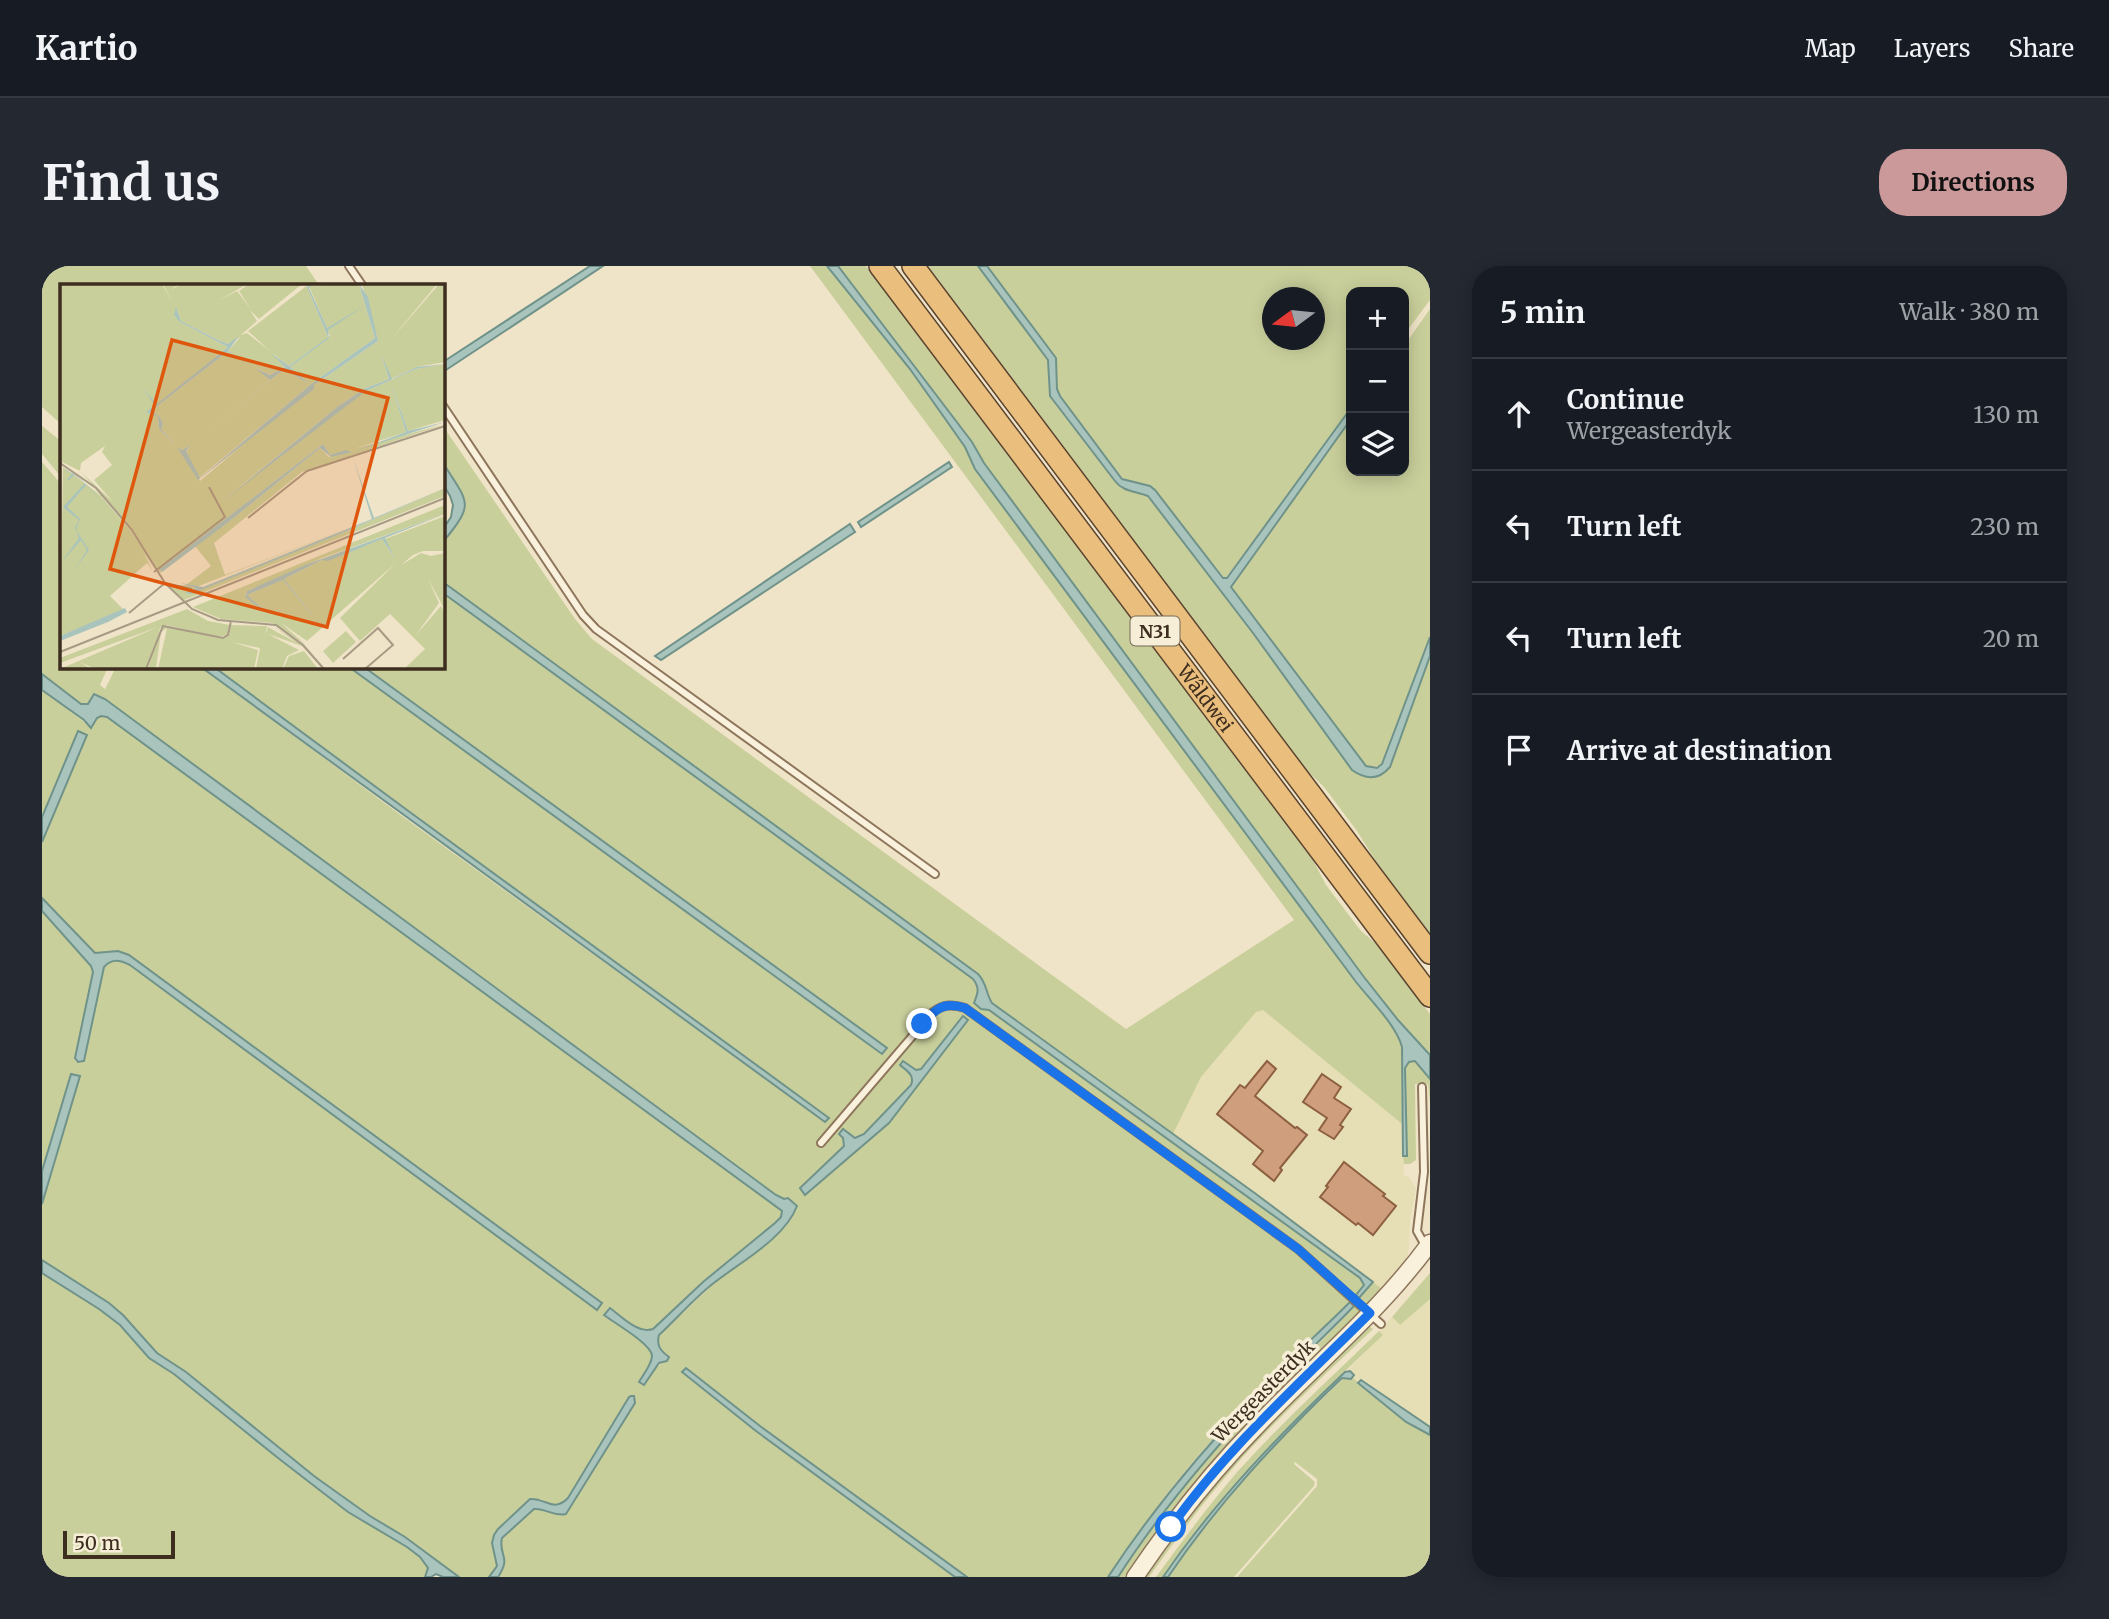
<!DOCTYPE html>
<meta charset="utf-8">
<style>
:root{--surface:#171b24;--page:#242831;--text:#f1f3f6;--muted:#9ea1a6;--line:#363941;--accent:#cc999b}
body{margin:0;font-family:Merriweather,serif;background:var(--page);color:var(--text)}
.controls{position:absolute;right:21px;top:21px;display:grid;overflow:hidden;border-radius:14px;box-shadow:0 4px 18px #0003}
.controls button{width:63px;height:63px;display:grid;place-items:center;padding:0;border:0;border-bottom:2px solid var(--line);background:var(--surface);color:var(--text);font:35px sans-serif}
.compass{position:absolute;left:1220px;top:21px;width:63px;height:63px;border-radius:50%;background:var(--surface);box-shadow:0 4px 18px #0003;rotate:255deg}
.scale{position:absolute;left:21px;bottom:18px;width:112px;box-sizing:border-box;padding-left:7px;border:4px solid #3d2e20;border-top:0;font-size:19px;line-height:24px;white-space:nowrap;color:#3d2e20;-webkit-text-stroke:5px #f7eed8;paint-order:stroke}
.stop{position:absolute;width:21px;height:21px;margin:-16px;border:5px solid #1a73e8;border-radius:50%;background:#fff}
.stop.end{background:#1a73e8;border-color:#fff;box-shadow:0 2px 7px #0008}
.list{margin:0;padding:0;list-style:none}
h2{display:flex;justify-content:space-between;align-items:center;height:91px;margin:0;padding:0 28px;font-size:30px}
h2 small{font-size:23px;font-weight:400;color:var(--muted)}
.list li{display:grid;grid-template-columns:46px 1fr auto;gap:21px;align-items:center;box-sizing:border-box;height:112px;padding:0 28px;border-top:2px solid var(--line)}
.list b{display:block;font-size:26px;white-space:nowrap}
.list p{margin:0;font-size:23px;white-space:nowrap;color:var(--muted)}
.list em{font-size:23px;font-style:normal;color:var(--muted)}
.icon{flex:none;width:38px;height:38px;fill:none;stroke:currentColor;stroke-width:2;stroke-linecap:round;stroke-linejoin:round}
.map{position:relative;flex:none;width:1388px;height:1311px;overflow:hidden;border-radius:28px}
header{display:flex;align-items:center;gap:42px;box-sizing:border-box;height:98px;padding:0 35px;background:var(--surface);border-bottom:2px solid var(--line)}
header strong{font-size:33px}
nav{display:flex;gap:38px;margin-inline-start:auto;font-size:24px}
.intro{display:flex;align-items:center;justify-content:space-between;box-sizing:border-box;height:168px;padding:0 42px}
h1{margin:0;font-size:49px}
.button{padding:18px 32px;border-radius:28px;background:var(--accent);color:#111;font-size:24px;font-weight:700}
main{display:flex;gap:42px;padding:0 42px}
aside{flex:1;background:var(--surface);border-radius:28px;box-shadow:0 4px 18px #0003}
.map>svg:first-child{display:block}
.farmland{fill:#e6deb5}
.green{fill:#c9cf9b;fill-rule:evenodd}
.water{fill:#a9c4bc;stroke:#6f938a;stroke-width:2}
.building{fill:#cf9f7d;stroke:#8d5f41;stroke-width:2}
.lines{fill:none;stroke-linecap:round;stroke-linejoin:round}
.service-casing{stroke:#8d765c;stroke-width:10}
.tertiary-casing{stroke:#8d765c;stroke-width:19}
.trunk-casing{stroke:#5b4430;stroke-width:24}
.service{stroke:#faf1dc;stroke-width:6}
.tertiary{stroke:#faf1dc;stroke-width:16}
.trunk{stroke:#eabe7c;stroke-width:21}
.route{stroke:#1a73e8;stroke-width:9}
.labels{text-anchor:middle;dominant-baseline:central;stroke-width:7;stroke-linejoin:round;paint-order:stroke}
.shield{fill:#f7eed8;stroke:#756857;stroke-width:2}
.shield-label{font-size:18px;font-weight:bold;fill:#3d2e20}
.street-label{font-size:19px;fill:#3d2e20;stroke:#f7eed8}
.inset-road{fill:none;stroke:#a89b85;stroke-width:2}
.view{fill:#df570d;fill-opacity:0.15;stroke:#df570d;stroke-width:3.5}
.inset-edge{fill:none;stroke:#3d2e20;stroke-width:3.5}
</style>
<header>
<strong>Kartio</strong>
<nav><a>Map</a><a>Layers</a><a>Share</a></nav>
</header>
<div class="intro"><h1>Find us</h1><a class="button">Directions</a></div>
<main>
<div class="map">
<svg width="1388" height="1311" viewBox="0 0 1388 1311">
<rect width="100%" height="100%" fill="#f0e4c8"/>
<g class="farmland">
<polygon points="1221,744 1360,858 1362,909 1367,911 1374,922 1368,954 1367,982 1364,995 1340,1023 1131,868 1159,811 1214,746"/>
<polygon points="1388,1033 1388,1161 1329,1120 1319,1114 1317,1116 1310,1111 1312,1109 1308,1105 1305,1105 1340,1069 1337,1065 1350,1051 1358,1059"/>
</g>
<g class="green">
<polygon points="0,0 264,0 277,19 19,19 19,158 0,141"/>
<path d="M 768,0 L 785,0 L 868,103 L 923,181 L 933,203 L 1314,716 C 1329,735 1353,757 1360,781 L 1360,858 L 1221,744 L 1214,746 L 1159,811 L 1131,868 L 950,737 C 944,727 945,717 936,708 L 401,316 L 401,276 L 419,254 L 418,224 L 401,197 L 401,160 L 533,353 L 550,373 L 1084,763 L 1252,654 Z"/>
<polygon points="796,0 824,0 1271,594 1284,619 1319,665 1337,680 1388,748 1388,789 1356,754 1322,711 942,197 930,176"/>
<polygon points="885,0 936,0 1006,94 1007,124 1083,224 1106,230 1211,367 1310,504 1315,508 1348,501 1388,390 1388,669 1338,602 1315,565 1282,521 1259,499"/>
<path d="M 945,0 L 1366,0 L 1388,10 L 1388,34 L 1362,69 L 1362,26 L 1309,26 L 1309,142 L 1183,313 L 1108,220 L 1081,213 L 1016,127 L 1014,92 ZM 1230,32 L 1272,32 L 1272,74 L 1230,74 Z"/>
<path d="M 1388,43 L 1388,371 L 1340,498 C 1333,503 1326,502 1319,496 L 1189,321 L 1309,153 L 1309,205 L 1362,205 L 1362,80 Z"/>
<polygon points="0,160 19,175 19,211 0,188"/>
<path d="M 0,196 L 19,218 L 19,401 L 66,401 L 58,419 L 63,423 L 74,401 L 159,401 L 360,550 L 783,856 L 786,852 L 365,544 L 172,401 L 307,401 L 840,788 L 844,782 L 322,401 L 401,401 L 401,327 L 931,713 C 938,722 936,727 932,737 L 939,742 L 947,744 L 1318,1012 L 1322,1019 L 1314,1029 L 1317,1032 L 1331,1016 L 1340,1023 L 1325,1039 L 1319,1037 L 1267,989 L 932,744 C 907,726 895,737 877,757 L 776,877 L 893,749 C 903,741 911,741 923,745 L 1251,983 L 1313,1038 L 1319,1046 L 1096,1294 L 1085,1311 L 1076,1311 C 1118,1246 1168,1187 1221,1131 C 1251,1100 1285,1073 1312,1039 L 1308,1036 C 1264,1081 1217,1124 1174,1170 C 1134,1213 1098,1262 1066,1311 L 925,1311 L 718,1160 L 644,1102 L 714,1165 L 913,1311 L 456,1311 C 469,1290 457,1290 460,1272 L 492,1243 C 504,1242 512,1251 524,1248 L 571,1171 L 586,1131 L 526,1232 L 520,1238 L 516,1240 L 498,1233 L 483,1237 L 461,1258 L 456,1263 L 452,1286 L 455,1300 L 447,1311 L 417,1311 L 363,1271 L 311,1239 L 272,1210 L 144,1106 L 115,1087 L 67,1037 L 0,994 L 0,938 L 13,896 L 37,809 L 29,809 L 0,905 L 0,645 L 49,700 L 51,706 L 34,795 L 36,796 L 42,795 L 62,701 C 71,692 78,694 88,699 L 554,1044 L 559,1037 L 87,689 L 76,685 L 53,687 L 0,632 L 0,576 L 45,469 L 36,465 L 0,551 L 0,424 L 49,461 L 55,452 L 59,450 L 65,451 L 740,945 L 739,951 L 733,957 L 661,1016 L 611,1063 C 596,1068 580,1051 568,1042 L 562,1050 C 573,1057 610,1078 610,1090 C 611,1098 601,1109 597,1116 L 627,1091 C 620,1085 614,1080 617,1069 L 755,940 L 746,932 L 742,933 L 734,929 L 63,433 L 52,428 L 46,438 L 39,438 L 0,408 ZM 920,751 L 925,755 L 847,857 L 763,928 L 759,922 L 802,880 L 801,872 L 797,868 L 801,864 L 814,872 L 822,868 L 869,819 C 873,809 865,805 858,799 L 861,796 L 874,804 L 879,803 Z"/>
<polygon points="1373,795 1388,813 1388,837 1386,818 1373,818 1374,894 1368,898 1362,898 1361,890 1365,889 1363,802 1367,796"/>
<polygon points="0,1007 57,1043 78,1059 107,1092 132,1108 236,1193 306,1246 365,1281 378,1291 386,1302 383,1311 0,1311"/>
<polygon points="1388,1007 1388,1033 1358,1059 1350,1051"/>
<path d="M 1327,1060 L 1331,1063 C 1284,1108 1236,1151 1193,1200 C 1162,1235 1134,1273 1107,1311 L 1101,1311 L 1170,1220 L 1230,1153 Z"/>
<path d="M 1337,1065 L 1341,1069 C 1262,1144 1183,1220 1121,1311 L 1114,1311 C 1140,1275 1167,1239 1196,1205 C 1240,1156 1290,1111 1337,1065 Z"/>
<polygon points="1303,1111 1309,1113 1310,1111 1364,1156 1388,1168 1388,1311 1195,1311 1275,1220 1275,1213 1253,1196 1252,1198 1273,1216 1272,1220 1192,1311 1126,1311 1162,1261 1232,1179"/>
</g>
<g class="water">
<polygon points="548,0 561,0 401,106 401,96"/>
<path d="M 785,0 L 796,0 L 930,176 L 942,197 L 1322,711 L 1356,754 L 1388,789 L 1388,813 L 1373,795 L 1367,796 L 1363,802 L 1365,890 L 1361,890 L 1360,781 C 1354,759 1329,735 1314,716 L 933,203 L 923,181 L 868,103 Z"/>
<path d="M 936,0 L 945,0 L 1014,92 L 1015,123 L 1018,130 L 1080,213 L 1108,220 L 1113,224 L 1181,312 L 1185,312 L 1309,142 L 1309,153 L 1189,321 L 1324,500 L 1335,502 L 1340,498 L 1388,371 L 1388,390 L 1348,501 C 1337,514 1324,514 1310,504 L 1211,367 L 1106,230 C 1094,225 1081,226 1073,215 L 1008,130 L 1006,94 Z"/>
<polygon points="907,196 910,201 819,261 816,256"/>
<path d="M 401,197 C 427,238 433,237 401,276 L 401,263 L 409,251 L 411,239 L 408,230 L 401,218 Z"/>
<polygon points="808,258 813,266 619,394 613,390"/>
<path d="M 401,316 L 936,708 C 945,717 944,728 950,737 L 1214,928 L 1331,1016 L 1317,1032 L 1314,1029 L 1322,1019 L 1318,1012 L 947,744 L 939,743 L 932,737 C 936,727 938,722 931,713 L 401,327 Z"/>
<polygon points="159,401 172,401 365,544 787,852 783,856"/>
<polygon points="307,401 322,401 845,782 840,788"/>
<path d="M 0,408 L 39,438 L 46,438 L 52,428 L 63,433 L 734,929 L 742,933 L 746,932 L 755,940 C 742,974 696,997 668,1020 C 650,1035 634,1053 617,1069 C 614,1080 619,1085 627,1091 L 625,1095 L 617,1097 L 602,1119 L 597,1116 C 601,1109 610,1098 610,1090 C 610,1078 572,1057 562,1049 L 568,1042 C 580,1051 596,1068 611,1063 L 661,1016 L 733,957 L 739,951 L 740,945 L 65,451 L 59,450 L 55,452 L 49,462 L 42,454 L 0,424 Z"/>
<polygon points="36,465 45,469 0,576 0,551"/>
<path d="M 0,632 L 53,687 L 76,685 L 87,689 L 560,1037 L 555,1044 L 88,699 C 78,694 70,692 62,701 L 42,795 L 36,796 L 33,792 L 51,706 L 49,700 L 0,645 Z"/>
<path d="M 921,750 L 926,754 L 847,857 L 763,929 L 758,922 L 802,880 L 801,872 L 797,868 L 801,863 L 813,872 L 822,868 L 869,819 C 873,809 865,805 858,799 L 861,795 L 874,804 L 879,803 Z"/>
<polygon points="29,808 38,810 0,938 0,905"/>
<polygon points="0,994 67,1037 81,1049 115,1087 144,1106 272,1210 328,1250 363,1271 417,1311 401,1311 394,1308 389,1311 383,1311 386,1302 378,1291 365,1281 306,1246 236,1192 132,1108 107,1092 78,1059 57,1043 0,1007"/>
<path d="M 1308,1036 L 1312,1040 C 1282,1071 1251,1100 1221,1131 C 1168,1187 1118,1246 1076,1311 L 1066,1311 C 1110,1244 1161,1183 1217,1125 C 1246,1094 1278,1066 1308,1036 Z"/>
<polygon points="644,1102 718,1160 925,1311 913,1311 714,1165 640,1106"/>
<path d="M 1308,1105 L 1312,1109 L 1309,1113 L 1300,1112 C 1236,1173 1176,1237 1126,1311 L 1121,1311 C 1173,1235 1237,1169 1303,1106 Z"/>
<polygon points="1319,1114 1388,1161 1388,1169 1364,1156 1316,1117"/>
<path d="M 589,1130 L 592,1130 L 593,1137 L 524,1248 C 512,1251 504,1242 492,1243 L 460,1272 C 456,1290 470,1290 456,1311 L 447,1311 L 455,1300 L 450,1277 L 452,1269 L 456,1263 L 488,1233 C 505,1232 511,1247 526,1232 L 587,1131 Z"/>
</g>
<g class="building">
<polygon points="1225,795 1234,803 1213,830 1253,862 1255,861 1265,869 1238,902 1240,904 1232,915 1211,898 1221,885 1175,848 1198,819 1203,822"/>
<polygon points="1280,808 1299,821 1292,832 1309,843 1298,859 1301,861 1292,873 1277,864 1285,852 1261,836"/>
<polygon points="1302,896 1343,928 1341,930 1354,940 1331,969 1316,957 1314,959 1278,931 1286,921 1284,920"/>
</g>
<g class="lines">
<g class="service-casing">
<g id="service">
<polyline points="307,0 320,19"/>
<polyline points="401,140 541,349 554,363 893,608"/>
<polyline points="1380,821 1382,906 1375,965 1384,981"/>
<path d="M 779,877 L 891,746 C 902,738 910,738 923,742 L 1256,983 L 1339,1058"/>
</g>
</g>
<g class="tertiary-casing">
<path id="tertiary" d="M 1093,1311 C 1129,1258 1168,1208 1213,1162 C 1271,1100 1338,1046 1388,977"/>
</g>
<g class="trunk-casing">
<g id="trunk">
<path id="s1" d="M 838,0 L 1388,730"/>
<polyline points="871,0 1388,687"/>
</g>
</g>
<use href="#service" class="service"/>
<use href="#tertiary" class="tertiary"/>
<use href="#trunk" class="trunk"/>
</g>
<g class="lines">
<path class="route" d="M 880,758 C 894,743 901,735 923,742 L 1256,983 L 1328,1047 C 1259,1116 1185,1182 1129,1261"/>
</g>
<g class="labels">
<rect class="shield" x="1088.5" y="350.5" width="49" height="29" rx="5"/>
<g class="shield-label">
<text x="1113" y="365">N31</text>
</g>
<g class="street-label">
<text stroke="none"><textPath href="#s1" startOffset="541">Wâldwei</textPath></text>
<text transform="translate(1221 1125) rotate(-45)">Wergeasterdyk</text>
</g>
</g>
<g transform="translate(18 18)">
<rect width="385" height="385" fill="#f0e4c8"/>
<path d="M 0,0 L 102,0 L 112,17 L 103,0 L 118,0 L 112,5 L 122,0 L 187,0 L 158,17 L 177,7 L 190,24 L 179,7 L 189,0 L 242,0 L 199,35 L 190,26 L 197,37 L 181,51 L 187,49 L 210,67 L 188,47 L 249,0 L 247,3 L 268,53 L 229,82 L 212,69 L 225,83 L 210,91 L 196,84 L 210,96 L 132,160 L 224,85 L 249,100 L 230,83 L 270,52 L 249,2 L 299,0 L 315,54 L 250,101 L 139,194 L 126,168 L 131,161 L 122,166 L 118,163 L 140,197 L 254,101 L 318,57 L 302,0 L 377,0 L 328,59 L 379,0 L 385,0 L 385,78 L 357,83 L 331,95 L 321,71 L 329,95 L 304,105 L 277,123 L 161,218 L 276,126 L 306,107 L 356,85 L 385,80 L 385,136 L 348,147 L 331,99 L 346,148 L 294,165 L 385,140 L 242,188 L 154,259 L 165,291 L 312,235 L 136,303 L 128,310 L 273,253 L 385,204 L 385,212 L 124,316 L 109,302 L 126,301 L 151,282 L 135,262 L 170,237 L 260,164 L 269,173 L 292,166 L 270,171 L 263,160 L 164,236 L 100,289 L 73,246 L 21,188 L 53,218 L 34,196 L 52,181 L 42,168 L 45,162 L 21,179 L 20,187 L 0,177 ZM 116,23 L 121,37 L 156,55 L 168,60 L 180,53 L 168,67 L 180,76 L 167,68 L 91,127 L 100,133 L 103,140 L 101,145 L 115,161 L 99,145 L 98,133 L 89,128 L 168,63 L 120,38 ZM 3,183 L 40,211 L 71,247 L 80,260 L 95,286 L 83,268 L 93,287 L 87,279 L 50,312 L 64,326 L 0,352 ZM 385,221 L 385,230 L 262,274 L 187,307 L 185,311 L 210,330 L 187,311 L 223,296 L 255,334 L 224,295 L 262,276 L 322,255 L 334,274 L 325,255 L 385,232 L 385,267 L 363,267 L 353,271 L 341,281 L 361,269 L 371,272 L 385,269 L 385,326 L 368,295 L 379,319 L 356,351 L 381,322 L 385,329 L 385,385 L 344,385 L 365,365 L 330,330 L 300,357 L 280,334 L 336,279 L 247,357 L 221,339 L 246,361 L 213,339 L 161,335 L 133,323 ZM 127,325 L 148,337 L 170,341 L 168,351 L 159,353 L 106,341 L 100,344 L 98,351 L 101,344 L 106,342 L 163,355 L 169,352 L 171,341 L 201,342 L 207,342 L 205,351 L 208,343 L 237,359 L 210,340 L 240,359 L 251,370 L 263,385 L 242,362 L 208,350 L 239,366 L 227,372 L 222,385 L 196,385 L 200,364 L 172,358 L 198,366 L 194,385 L 98,385 L 107,344 L 101,348 L 96,385 L 87,385 L 92,375 L 86,385 L 35,385 L 20,378 L 31,385 L 0,385 L 98,343 L 0,379 L 0,374 ZM 286,347 L 296,358 L 273,379 L 263,367 ZM 244,367 L 258,385 L 223,385 L 229,372 Z" fill="#c9cf9b" fill-rule="evenodd"/>
<path d="M 252,0 L 249,4 L 267,44 L 306,21 L 268,46 L 269,54 L 230,83 L 249,100 L 224,85 L 132,160 L 210,96 L 195,84 L 210,91 L 225,83 L 211,69 L 229,82 L 268,53 L 247,3 ZM 299,0 L 308,13 L 318,57 L 254,101 L 254,105 L 138,196 L 117,163 L 122,166 L 131,161 L 126,167 L 140,194 L 250,101 L 315,54 ZM 116,23 L 121,37 L 156,55 L 168,60 L 179,52 L 168,67 L 193,83 L 167,68 L 91,127 L 100,133 L 103,140 L 101,145 L 115,161 L 99,145 L 98,133 L 86,128 L 95,121 L 82,104 L 97,120 L 168,63 L 120,38 L 114,31 ZM 321,70 L 332,95 L 357,83 L 385,80 L 356,85 L 306,107 L 162,218 L 277,123 L 304,105 L 329,95 ZM 331,99 L 348,147 L 385,138 L 295,167 L 346,148 ZM 263,160 L 270,171 L 286,166 L 292,168 L 271,173 L 260,164 L 170,237 L 102,288 L 100,285 ZM 293,174 L 314,234 L 385,204 L 273,253 L 131,310 L 125,309 L 136,304 L 121,299 L 143,303 L 312,235 ZM 2,184 L 14,190 L 23,197 L 48,224 L 26,201 L 7,223 L 20,235 L 16,246 L 29,266 L 14,286 L 49,311 L 14,286 L 27,266 L 21,256 L 0,280 L 19,254 L 15,244 L 19,236 L 3,223 L 25,199 L 14,191 L 9,196 L 7,196 L 12,190 ZM 385,230 L 325,254 L 335,275 L 322,255 L 268,277 L 262,276 L 224,295 L 261,342 L 223,296 L 187,311 L 210,331 L 185,313 L 187,307 L 245,281 ZM 65,324 L 67,328 L 48,338 L 0,357 L 0,352 Z" fill="#a9c4bc"/>
<path class="inset-road" d="M 0,179 L 36,204 L 72,246 L 105,299 L 132,325 L 158,336 L 216,341 L 243,361 L 264,385M 188,234 L 247,187 L 385,142M 94,288 L 165,233 L 149,203M 69,329 L 105,299 L 132,305M 0,368 L 385,214M 283,375 L 318,344 L 333,361 L 305,385M 86,385 L 103,342 L 163,354 L 168,351 L 171,337"/>
<path class="view" d="M 112,56 L 328,114 L 267,343 L 50,285 Z"/>
<rect width="385" height="385" class="inset-edge"/>
</g>
</svg>
<div class="controls">
<button>+</button>
<button>−</button>
<button><svg class="icon" aria-label="layers" viewBox="0 0 24 24"><path d="M12 4l9 5-9 5-9-5zM3 14l9 5 9-5"/></svg></button>
</div>
<svg class="compass" viewBox="-18 -18 36 36"><path d="M0-13l5 13h-10z" fill="#e53935"/><path d="M0 13l5-13h-10z" fill="#9ea1a6"/></svg>
<div class="scale">50 m</div>
<div class="stop" style="left:1129px;top:1261px"></div>
<div class="stop end" style="left:880px;top:758px"></div>
</div>
<aside>
<h2>5 min<small>Walk · 380 m</small></h2>
<ul class="list">
<li><svg class="icon" aria-label="ahead" viewBox="0 0 24 24"><path d="M12 20V5M6 11l6-6 6 6"/></svg><div><b>Continue</b><p>Wergeasterdyk</p></div><em>130 m</em></li>
<li><svg class="icon" aria-label="left" viewBox="0 0 24 24"><path d="M17 20v-9H6M10 6l-5 5 5 5"/></svg><div><b>Turn left</b></div><em>230 m</em></li>
<li><svg class="icon" aria-label="left" viewBox="0 0 24 24"><path d="M17 20v-9H6M10 6l-5 5 5 5"/></svg><div><b>Turn left</b></div><em>20 m</em></li>
<li><svg class="icon" aria-label="arrive" viewBox="0 0 24 24"><path d="M6 21V4h12l-3 4 3 4H6"/></svg><div><b>Arrive at destination</b></div></li>
</ul>
</aside>
</main>
